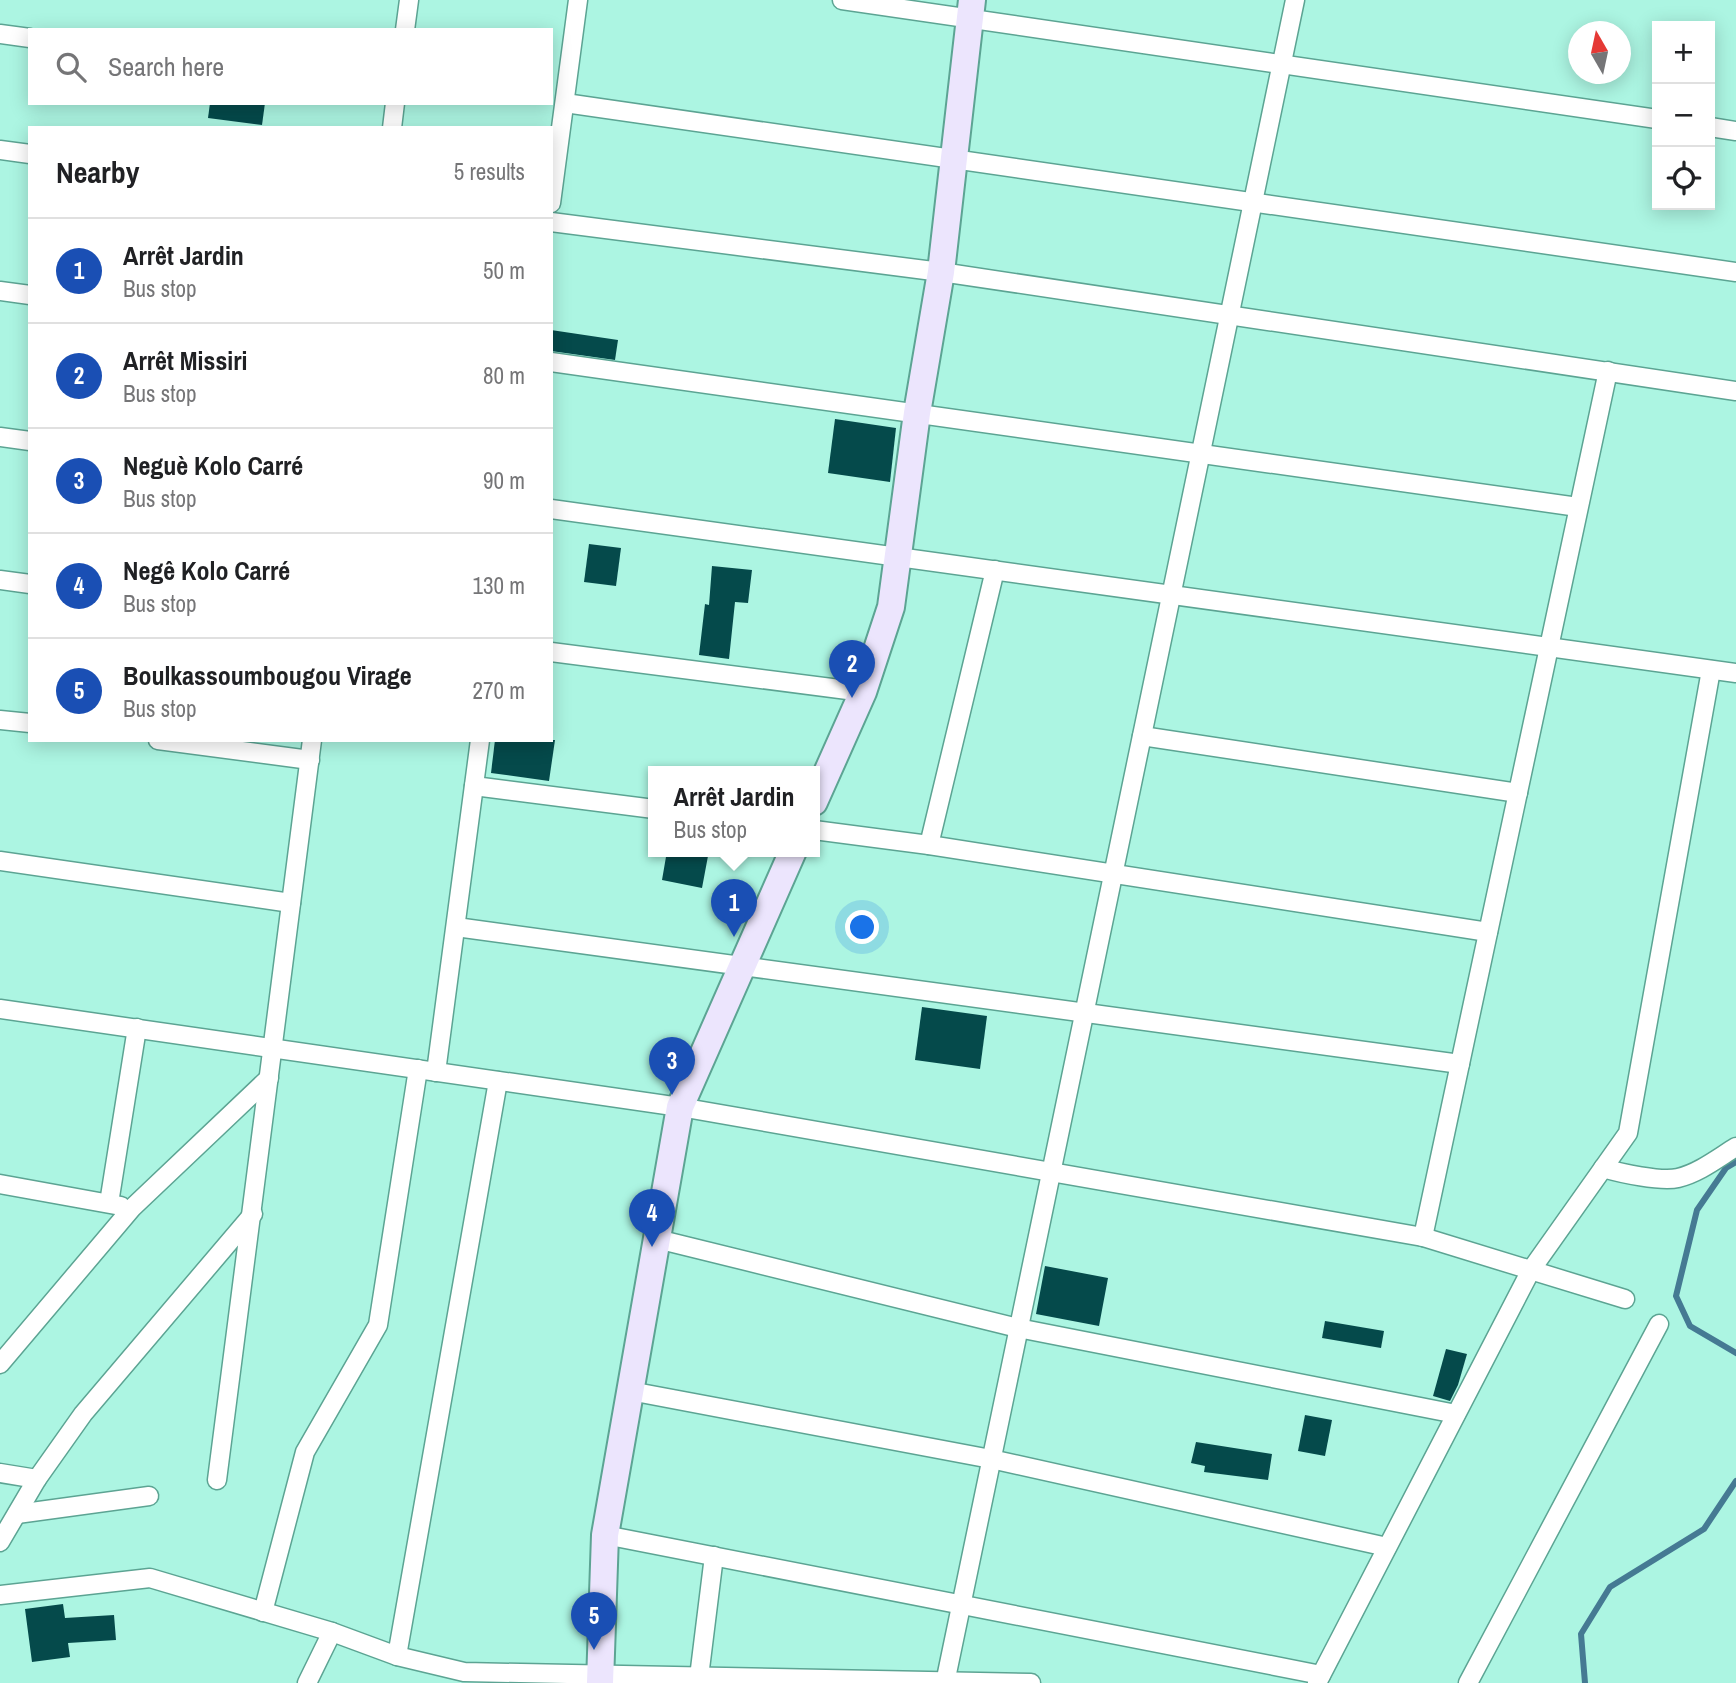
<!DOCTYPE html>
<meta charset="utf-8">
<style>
:root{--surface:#fff;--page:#f6f6f6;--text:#202124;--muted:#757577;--line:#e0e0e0;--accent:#b52c6c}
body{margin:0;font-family:"Archivo Narrow",sans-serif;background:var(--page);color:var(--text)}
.controls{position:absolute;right:21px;top:21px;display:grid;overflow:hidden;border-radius:0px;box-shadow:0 4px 18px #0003}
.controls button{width:63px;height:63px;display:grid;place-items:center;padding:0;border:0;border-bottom:2px solid var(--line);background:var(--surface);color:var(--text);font:35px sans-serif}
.compass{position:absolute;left:1568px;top:21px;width:63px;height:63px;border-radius:50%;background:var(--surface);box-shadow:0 4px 18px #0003;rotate:351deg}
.you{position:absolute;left:863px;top:928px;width:24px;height:24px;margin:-18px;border:5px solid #fff;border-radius:50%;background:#1a73e8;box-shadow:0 0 0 10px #1a73e833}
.badge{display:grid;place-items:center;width:46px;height:46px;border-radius:50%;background:var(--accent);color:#fff;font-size:23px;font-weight:700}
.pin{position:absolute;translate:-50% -58px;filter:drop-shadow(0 2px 4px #0008)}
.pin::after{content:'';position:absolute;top:37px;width:24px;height:21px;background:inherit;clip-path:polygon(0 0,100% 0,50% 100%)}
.popup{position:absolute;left:648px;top:766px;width:172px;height:91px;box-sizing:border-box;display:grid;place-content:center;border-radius:0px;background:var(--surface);filter:drop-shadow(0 2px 5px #0005);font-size:23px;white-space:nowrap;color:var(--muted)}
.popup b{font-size:26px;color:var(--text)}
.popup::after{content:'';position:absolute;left:50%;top:100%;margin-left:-14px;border:14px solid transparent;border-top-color:var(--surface)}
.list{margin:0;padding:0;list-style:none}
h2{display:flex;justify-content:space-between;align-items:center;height:91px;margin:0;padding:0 28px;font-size:30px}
h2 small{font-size:23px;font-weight:400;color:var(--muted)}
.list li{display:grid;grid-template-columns:46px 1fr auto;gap:21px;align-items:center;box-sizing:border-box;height:105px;padding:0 28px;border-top:2px solid var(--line)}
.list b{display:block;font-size:26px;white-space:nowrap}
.list p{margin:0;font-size:23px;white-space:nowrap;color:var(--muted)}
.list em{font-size:23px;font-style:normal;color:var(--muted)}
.icon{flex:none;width:38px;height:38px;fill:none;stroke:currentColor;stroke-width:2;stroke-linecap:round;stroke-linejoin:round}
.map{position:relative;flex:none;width:1736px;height:1683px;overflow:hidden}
.search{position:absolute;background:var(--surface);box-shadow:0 4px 18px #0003;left:28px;top:28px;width:525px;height:77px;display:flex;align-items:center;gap:18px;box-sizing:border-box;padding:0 24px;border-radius:0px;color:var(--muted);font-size:26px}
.panel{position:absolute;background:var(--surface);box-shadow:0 4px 18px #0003;left:28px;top:126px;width:525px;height:616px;border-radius:0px}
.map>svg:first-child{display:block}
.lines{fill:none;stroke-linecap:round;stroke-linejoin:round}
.stream{stroke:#457a93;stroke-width:6}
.building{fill:#054a4b}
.street-casing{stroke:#5ca493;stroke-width:21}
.secondary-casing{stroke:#5ca493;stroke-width:30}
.street{stroke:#fff;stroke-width:18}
.secondary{stroke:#ece5fd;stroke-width:26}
</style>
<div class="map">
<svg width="1736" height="1683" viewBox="0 0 1736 1683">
<rect width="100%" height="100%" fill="#acf5e2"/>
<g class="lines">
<g class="stream">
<polyline points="1736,1162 1726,1168 1697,1210 1676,1296 1690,1326 1736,1353"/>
<polyline points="1585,1683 1581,1634 1610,1587 1704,1529 1736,1481"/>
</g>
</g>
<g class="building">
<polygon points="210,103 265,103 262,125 208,118"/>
<polygon points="551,330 618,340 615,360 551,351"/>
<polygon points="835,419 896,428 890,482 828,473"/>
<polygon points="589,544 621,548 616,586 584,582"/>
<polygon points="712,566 752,570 748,603 735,602 729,659 699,655 705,604 709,605"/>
<polygon points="495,740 555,740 549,781 491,773"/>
<polygon points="667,851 693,851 692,853 708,856 702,888 662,880"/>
<polygon points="922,1007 987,1016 980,1069 915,1060"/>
<polygon points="1045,1266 1108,1278 1099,1326 1036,1314"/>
<polygon points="1325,1321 1384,1331 1381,1348 1322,1338"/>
<polygon points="1446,1349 1467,1354 1458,1385 1450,1401 1433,1396"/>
<polygon points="1305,1415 1332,1420 1325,1456 1298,1451"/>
<polygon points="1196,1442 1272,1454 1268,1480 1204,1472 1205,1466 1191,1463"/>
<polygon points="63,1604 65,1618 114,1615 116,1640 68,1643 70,1657 32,1662 25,1609"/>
</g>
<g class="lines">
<g class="street-casing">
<g id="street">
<polyline points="842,0 1657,119"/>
<polyline points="405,30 409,0"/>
<polyline points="0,34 30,38"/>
<polyline points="565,103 1736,272"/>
<polyline points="1710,127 1736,131"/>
<polyline points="392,128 395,103"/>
<polyline points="0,150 30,154"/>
<polyline points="551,203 578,0"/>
<polyline points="551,222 941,272 1736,391"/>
<polyline points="0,291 30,295"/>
<polyline points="551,362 1578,507"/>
<polyline points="0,437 30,441"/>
<polyline points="551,509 1736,673"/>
<polyline points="0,580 30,584"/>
<polyline points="551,652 863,692"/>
<polyline points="0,720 30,723"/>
<polyline points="1142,736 1518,793"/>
<polyline points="158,740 310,760"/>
<polyline points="474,786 654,809"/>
<polyline points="814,830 929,845 1488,932"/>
<polyline points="929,845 995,570"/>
<polyline points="0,861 291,903"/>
<polyline points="456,927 1460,1064"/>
<polyline points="0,1009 680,1107 1423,1237 1625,1299"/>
<polyline points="436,1072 480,740"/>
<path d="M 1603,1168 C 1620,1173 1661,1182 1678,1178 C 1699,1173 1718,1158 1736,1147"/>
<polyline points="0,1184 121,1206"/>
<polyline points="109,1203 137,1028"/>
<polyline points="1423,1237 1608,371"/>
<polyline points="657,1239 1018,1328 1456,1414"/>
<polyline points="0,1364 132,1208 269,1078"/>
<polyline points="630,1391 991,1459 1387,1547"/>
<polyline points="0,1473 37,1479"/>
<polyline points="217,1480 312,740"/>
<polyline points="17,1514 149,1496"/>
<polyline points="605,1535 1321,1675"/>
<polyline points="0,1542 37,1479 83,1414 253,1214"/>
<polyline points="0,1595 150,1578 332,1632 397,1656 464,1672 1031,1683"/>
<polyline points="263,1612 305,1452 378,1325 418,1069"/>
<polyline points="397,1656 498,1081"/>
<polyline points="699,1677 714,1556"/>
<polyline points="307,1683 332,1632"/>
<polyline points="945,1683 1295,0"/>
<polyline points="1317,1683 1531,1270 1628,1133 1711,670"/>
<polyline points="1468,1683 1659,1324"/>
</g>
</g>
<g class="secondary-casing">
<g id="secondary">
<polyline points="814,802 863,692 891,607 917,413 941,272 972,0"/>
<polyline points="600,1683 605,1535 680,1107 793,851"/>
</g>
</g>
<use href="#street" class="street"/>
<use href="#secondary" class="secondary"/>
</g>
</svg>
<div class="controls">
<button>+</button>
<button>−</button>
<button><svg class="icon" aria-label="locate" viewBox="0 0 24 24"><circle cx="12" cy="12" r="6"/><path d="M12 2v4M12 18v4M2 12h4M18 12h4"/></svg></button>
</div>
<svg class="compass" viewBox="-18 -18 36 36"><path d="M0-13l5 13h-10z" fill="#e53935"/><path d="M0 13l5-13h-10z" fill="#757577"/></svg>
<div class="you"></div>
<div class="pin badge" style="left:734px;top:937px;background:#1a4fb4">1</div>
<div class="popup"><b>Arrêt Jardin</b>Bus stop</div>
<div class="pin badge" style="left:852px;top:698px;background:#1a4fb4">2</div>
<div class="pin badge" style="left:672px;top:1095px;background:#1a4fb4">3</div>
<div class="pin badge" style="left:652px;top:1247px;background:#1a4fb4">4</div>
<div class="pin badge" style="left:594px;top:1650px;background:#1a4fb4">5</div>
<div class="search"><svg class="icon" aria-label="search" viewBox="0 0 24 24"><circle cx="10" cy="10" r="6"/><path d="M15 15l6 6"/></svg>Search here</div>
<section class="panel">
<h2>Nearby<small>5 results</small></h2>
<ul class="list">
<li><span class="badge" style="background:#1a4fb4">1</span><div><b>Arrêt Jardin</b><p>Bus stop</p></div><em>50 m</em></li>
<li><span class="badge" style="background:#1a4fb4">2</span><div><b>Arrêt Missiri</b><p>Bus stop</p></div><em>80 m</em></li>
<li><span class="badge" style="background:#1a4fb4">3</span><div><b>Neguè Kolo Carré</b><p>Bus stop</p></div><em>90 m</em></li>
<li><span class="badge" style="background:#1a4fb4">4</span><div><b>Negê Kolo Carré</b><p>Bus stop</p></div><em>130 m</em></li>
<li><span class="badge" style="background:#1a4fb4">5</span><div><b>Boulkassoumbougou Virage</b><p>Bus stop</p></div><em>270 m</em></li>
</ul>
</section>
</div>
